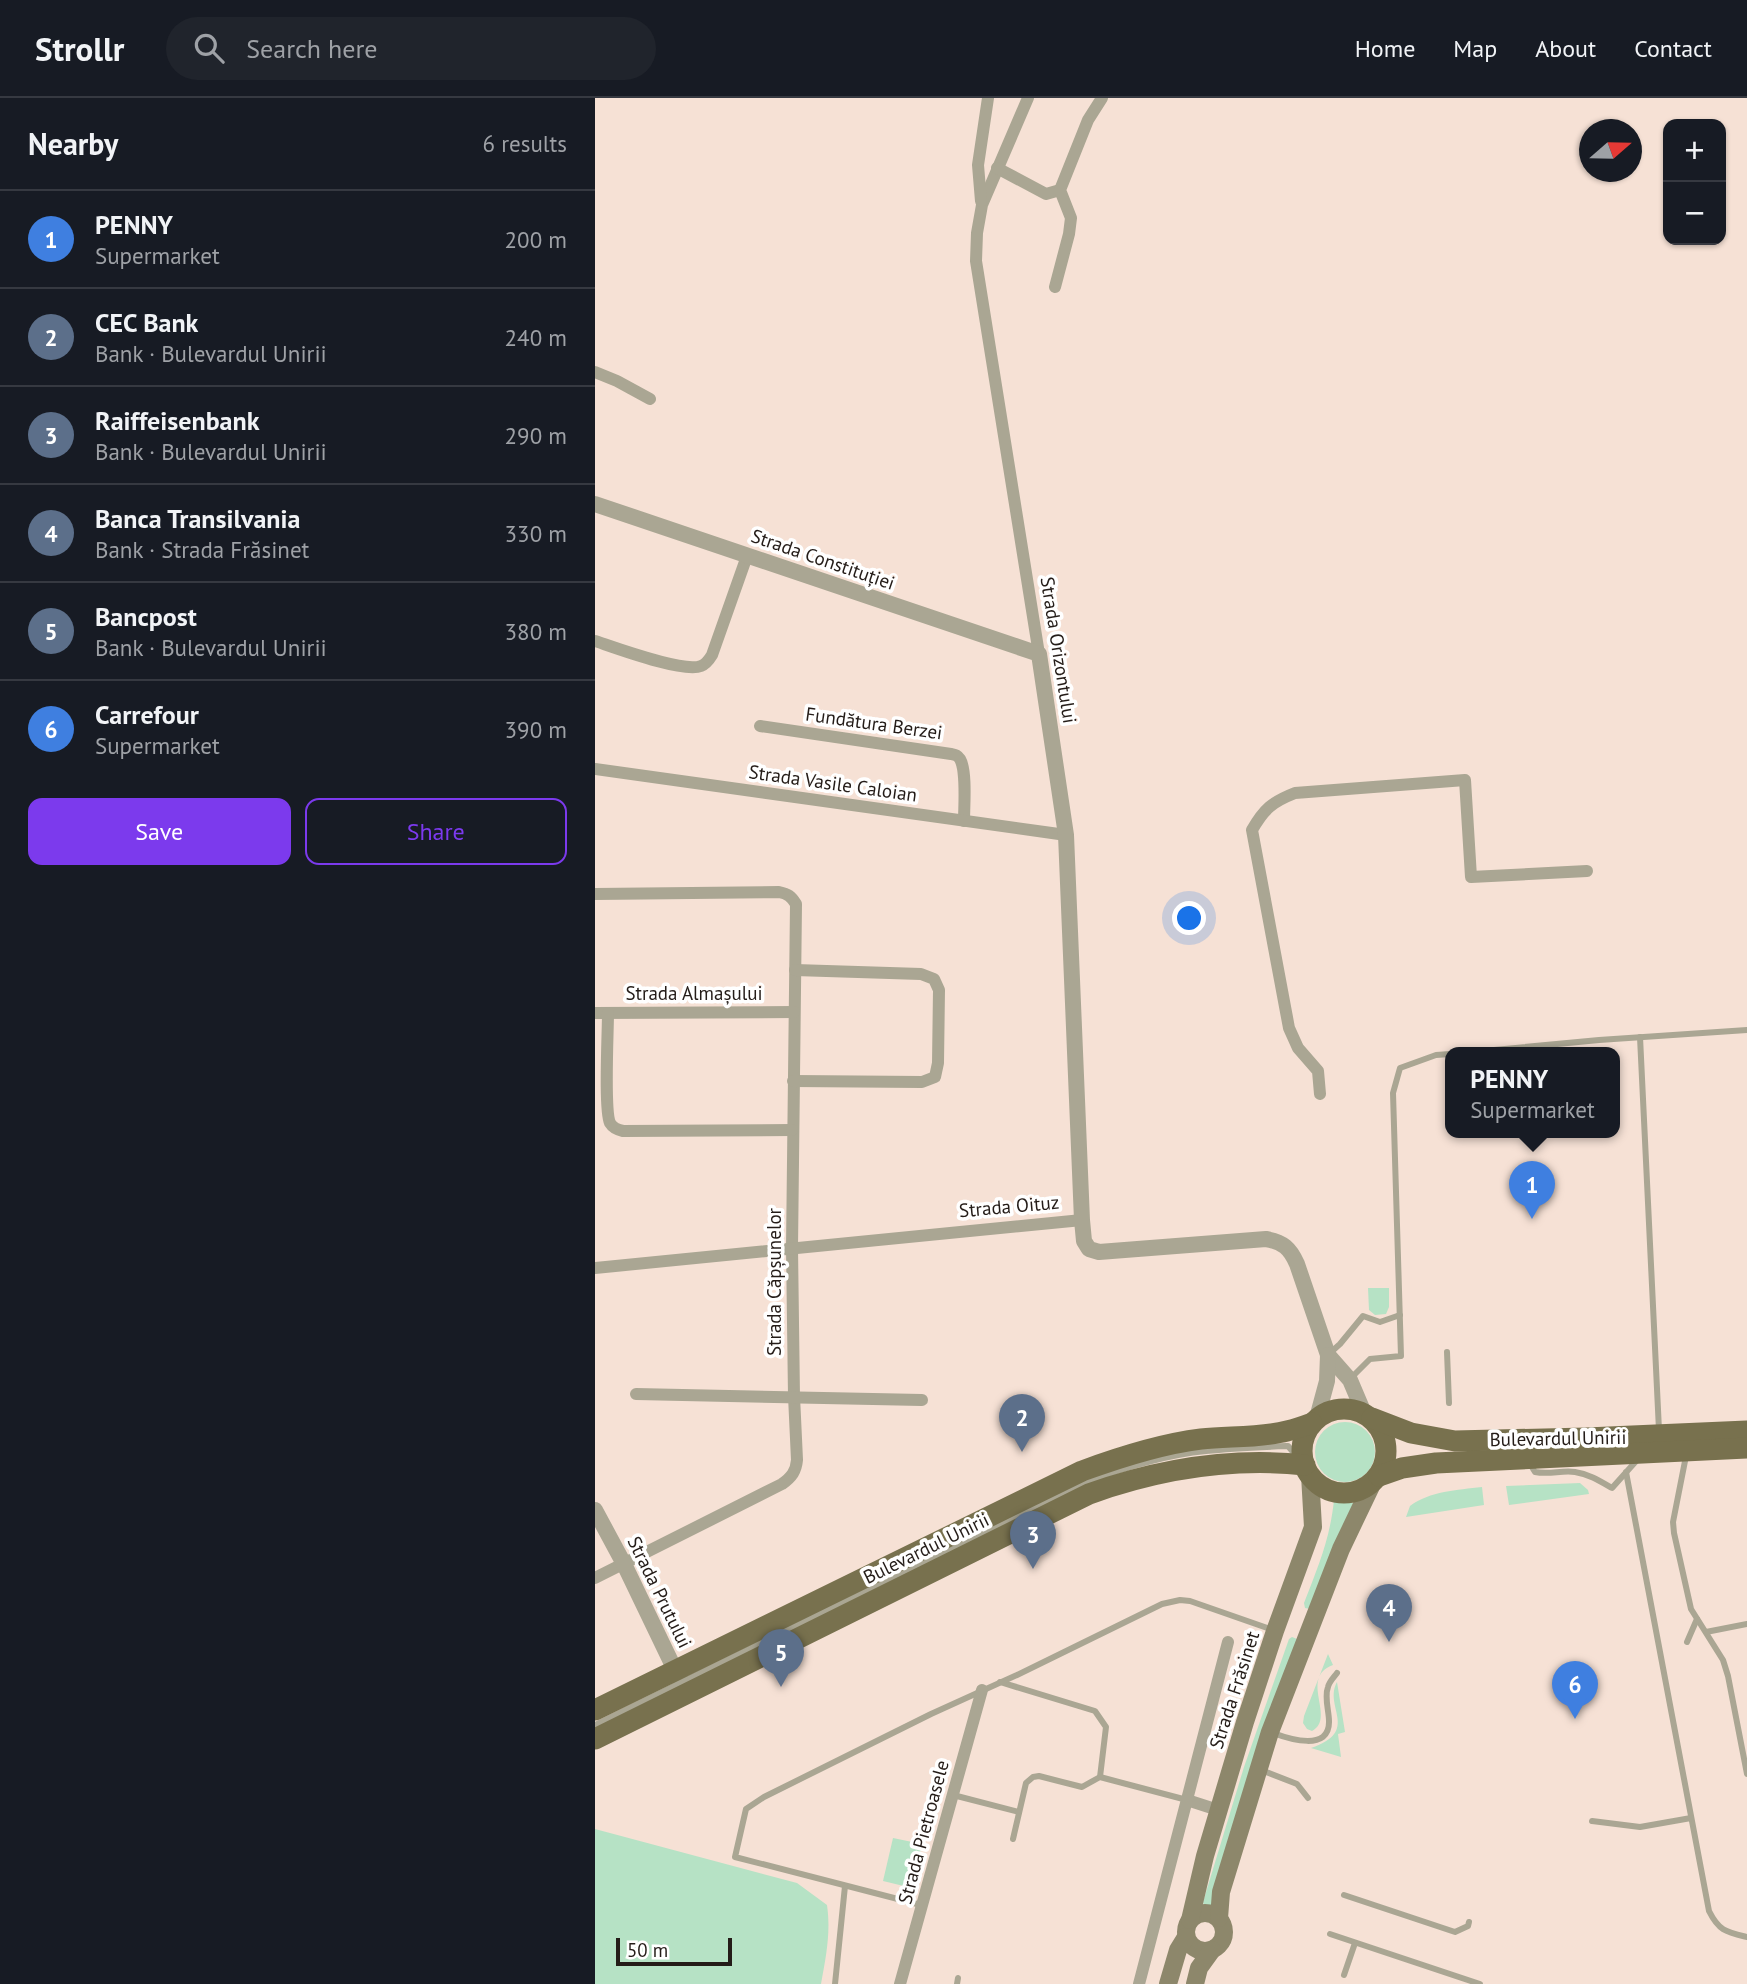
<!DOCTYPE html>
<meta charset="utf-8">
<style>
:root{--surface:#171b24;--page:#20242c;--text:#f1f3f6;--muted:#9ea1a6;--line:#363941;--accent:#7c3aed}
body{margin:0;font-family:"PT Sans",sans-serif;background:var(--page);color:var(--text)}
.controls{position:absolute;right:21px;top:21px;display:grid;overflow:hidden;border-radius:14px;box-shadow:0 2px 5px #0004}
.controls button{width:63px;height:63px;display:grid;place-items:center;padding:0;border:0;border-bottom:2px solid var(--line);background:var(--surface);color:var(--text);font:35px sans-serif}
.compass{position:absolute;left:984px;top:21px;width:63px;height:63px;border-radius:50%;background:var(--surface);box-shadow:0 2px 5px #0004;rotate:70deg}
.scale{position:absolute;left:21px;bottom:18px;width:116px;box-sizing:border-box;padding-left:7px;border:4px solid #241c18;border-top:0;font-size:19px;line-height:24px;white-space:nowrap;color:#241c18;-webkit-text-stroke:5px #fff;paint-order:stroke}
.you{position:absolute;left:595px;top:821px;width:24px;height:24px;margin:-18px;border:5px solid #fff;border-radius:50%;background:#1a73e8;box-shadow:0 0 0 10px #1a73e833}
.badge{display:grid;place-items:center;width:46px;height:46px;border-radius:50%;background:var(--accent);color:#fff;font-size:23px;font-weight:700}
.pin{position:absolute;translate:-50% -58px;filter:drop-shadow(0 2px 4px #0008)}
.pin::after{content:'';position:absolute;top:37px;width:24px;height:21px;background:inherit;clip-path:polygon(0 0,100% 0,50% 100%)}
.popup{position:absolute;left:850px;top:949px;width:175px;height:91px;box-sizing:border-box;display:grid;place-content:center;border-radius:14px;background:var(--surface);filter:drop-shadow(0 2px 5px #0005);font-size:23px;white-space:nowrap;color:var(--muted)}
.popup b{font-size:26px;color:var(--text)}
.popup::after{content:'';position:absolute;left:50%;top:100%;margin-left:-14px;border:14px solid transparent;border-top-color:var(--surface)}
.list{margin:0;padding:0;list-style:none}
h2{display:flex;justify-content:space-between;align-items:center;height:91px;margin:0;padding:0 28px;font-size:30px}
h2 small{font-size:23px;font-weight:400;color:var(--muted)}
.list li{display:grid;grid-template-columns:46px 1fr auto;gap:21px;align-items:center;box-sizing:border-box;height:98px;padding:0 28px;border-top:2px solid var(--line)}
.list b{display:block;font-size:26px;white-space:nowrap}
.list p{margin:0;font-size:23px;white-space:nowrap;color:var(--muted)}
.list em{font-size:23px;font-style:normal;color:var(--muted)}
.actions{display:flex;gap:14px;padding:21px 28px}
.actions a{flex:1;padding:16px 0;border:2px solid var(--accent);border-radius:14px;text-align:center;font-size:24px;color:var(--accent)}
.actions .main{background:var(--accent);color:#fff}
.icon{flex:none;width:38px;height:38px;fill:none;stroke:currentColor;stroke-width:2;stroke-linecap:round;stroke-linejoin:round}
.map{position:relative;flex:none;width:1152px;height:1886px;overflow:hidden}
header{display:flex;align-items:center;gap:42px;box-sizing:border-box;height:98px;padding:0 35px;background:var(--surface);border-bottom:2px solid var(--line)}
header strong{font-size:33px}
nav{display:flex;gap:38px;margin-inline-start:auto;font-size:24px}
.search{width:490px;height:63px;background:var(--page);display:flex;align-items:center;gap:18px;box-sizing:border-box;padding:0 24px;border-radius:38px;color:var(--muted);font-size:26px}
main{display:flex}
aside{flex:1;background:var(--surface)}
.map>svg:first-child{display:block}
.green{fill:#b6e2c5}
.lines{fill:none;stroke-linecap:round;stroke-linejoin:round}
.service{stroke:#aaa693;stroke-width:6}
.minor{stroke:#aaa693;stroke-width:12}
.tertiary{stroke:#aaa693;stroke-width:16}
.secondary{stroke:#8d876b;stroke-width:18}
.primary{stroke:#78714e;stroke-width:21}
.labels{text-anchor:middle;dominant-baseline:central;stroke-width:7;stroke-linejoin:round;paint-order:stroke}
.street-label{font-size:19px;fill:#241c18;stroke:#fff}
</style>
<header>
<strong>Strollr</strong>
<div class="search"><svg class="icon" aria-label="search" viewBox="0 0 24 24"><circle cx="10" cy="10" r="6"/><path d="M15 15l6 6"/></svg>Search here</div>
<nav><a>Home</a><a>Map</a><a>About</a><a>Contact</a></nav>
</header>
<main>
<aside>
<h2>Nearby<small>6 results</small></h2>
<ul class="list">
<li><span class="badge" style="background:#3f7fe0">1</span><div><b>PENNY</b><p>Supermarket</p></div><em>200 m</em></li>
<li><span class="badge" style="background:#5c6f8a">2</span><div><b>CEC Bank</b><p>Bank · Bulevardul Unirii</p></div><em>240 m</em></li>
<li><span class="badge" style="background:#5c6f8a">3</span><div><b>Raiffeisenbank</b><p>Bank · Bulevardul Unirii</p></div><em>290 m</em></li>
<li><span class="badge" style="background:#5c6f8a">4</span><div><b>Banca Transilvania</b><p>Bank · Strada Frăsinet</p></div><em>330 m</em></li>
<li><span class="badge" style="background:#5c6f8a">5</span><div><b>Bancpost</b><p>Bank · Bulevardul Unirii</p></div><em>380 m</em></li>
<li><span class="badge" style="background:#3f7fe0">6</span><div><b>Carrefour</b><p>Supermarket</p></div><em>390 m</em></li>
</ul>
<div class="actions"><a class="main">Save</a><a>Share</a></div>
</aside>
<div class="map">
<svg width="1152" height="1886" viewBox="0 0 1152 1886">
<rect width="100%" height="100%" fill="#f6e1d5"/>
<g class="green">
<polygon points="773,1190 794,1190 794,1209 791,1216 780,1217 774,1212"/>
<circle cx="750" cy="1354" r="30"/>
<polygon points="985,1385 993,1392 994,1396 914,1407 911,1388"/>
<path d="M 887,1389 L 889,1407 L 811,1419 L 815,1408 C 835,1393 862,1392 887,1389 Z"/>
<path d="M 739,1402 L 749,1405 L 760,1405 L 715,1511 L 710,1510 L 709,1505 C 723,1469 735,1441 739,1402 Z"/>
<polygon points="697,1539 702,1541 702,1544 617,1807 609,1808 608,1804 649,1669 694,1541"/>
<path d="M 733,1556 L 738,1567 C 703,1580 742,1620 717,1633 L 712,1631 L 708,1625 L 709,1618 Z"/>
<path d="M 742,1584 L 750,1634 L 743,1636 L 746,1659 L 716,1650 C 766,1633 728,1609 742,1584 Z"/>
<path d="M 0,1731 L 202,1785 L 232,1807 C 236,1834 231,1859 226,1886 L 0,1886 Z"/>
<polygon points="298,1740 327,1746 317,1790 288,1783"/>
</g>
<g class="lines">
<g class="service">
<polyline points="1045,939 1064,1332"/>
<polyline points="867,955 1004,942 1152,932"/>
<polyline points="852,1254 854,1305"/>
<polyline points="735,1255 745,1246 768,1218 785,1224 805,1217"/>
<polyline points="756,1280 775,1261 806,1258 798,995 805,970 841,957 855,956"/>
<polyline points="1091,1358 1078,1424 1079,1435 1096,1511 1128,1562 1133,1578 1152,1676"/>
<path d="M 935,1366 L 940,1374 C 955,1377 966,1372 980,1374 C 994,1376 1005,1383 1017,1390 L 1043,1361"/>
<path d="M 1031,1374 L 1114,1813 C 1124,1833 1131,1834 1152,1839"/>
<polyline points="1111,1534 1152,1526"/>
<polyline points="1092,1544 1102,1521"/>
<polyline points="405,1584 500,1613 511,1629 505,1679"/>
<path d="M 0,1627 L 489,1385 C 528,1370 570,1357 611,1353 C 638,1350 666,1349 693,1348 L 704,1361"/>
<path d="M 678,1635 C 694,1641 735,1654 734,1623 C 734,1613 729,1599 733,1589 C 734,1584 739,1579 742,1575"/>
<polyline points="666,1672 702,1686 713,1700"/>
<polyline points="358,1697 424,1714"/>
<polyline points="997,1723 1045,1729 1096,1720"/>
<polyline points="418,1741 431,1685 438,1679 444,1678 487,1689 505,1679 592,1702"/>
<polyline points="749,1797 860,1834 873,1828 874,1824"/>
<polyline points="326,1807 140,1759 151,1711 169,1699 336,1616 422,1577 567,1506 585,1502 595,1503 678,1532"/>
<polyline points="735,1836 885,1886"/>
<polyline points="749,1877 760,1845"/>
<polyline points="240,1886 250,1788"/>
<polyline points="362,1886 363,1880"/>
</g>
<g class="minor">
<polyline points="433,0 387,107 382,135 381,163 444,556"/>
<polyline points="402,70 451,96 465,92"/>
<polyline points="386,103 383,67 393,0"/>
<polyline points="460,189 474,136 476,120 465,92 493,22 507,0"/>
<polyline points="0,274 22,283 55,301"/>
<path d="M 0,543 C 21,550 88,575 106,568 C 111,566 114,562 117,557 L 152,458"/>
<path d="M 165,628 L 356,656 C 361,657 362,657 365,661 C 372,673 369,709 369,723"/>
<polyline points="0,671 471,737"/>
<path d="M 0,796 L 184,794 C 193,796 196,798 201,806 L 197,1150 L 199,1298 L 202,1362 C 201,1373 197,1379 187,1386 L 0,1480"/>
<polyline points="0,915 199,914"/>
<path d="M 13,915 C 13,934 9,1012 15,1025 C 18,1030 23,1032 28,1033 L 197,1032"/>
<polyline points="198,983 327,984 340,979 343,965 344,892 339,881 326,876 200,872"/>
<path d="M 725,996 L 723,973 L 703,950 L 694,930 L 657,732 C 669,711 677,704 700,695 L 870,682 L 876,779 L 992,773"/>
<polyline points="0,1170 487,1122"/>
<polyline points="41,1296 327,1302"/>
<polyline points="592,1702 623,1712"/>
<polyline points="305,1886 387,1592"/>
<polyline points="544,1886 633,1544"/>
</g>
<g class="tertiary">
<path d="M 0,406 L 444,556 L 471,737 L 487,1122 L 489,1143 L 494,1151 L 504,1154 L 671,1141 C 688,1144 695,1150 702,1166 L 733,1257 L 755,1282 L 769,1315"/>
<polyline points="722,1320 732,1283 733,1257"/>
<polyline points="0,1412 29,1466 91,1595"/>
</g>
<g class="secondary">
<circle cx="610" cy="1834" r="19"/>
<polyline points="624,1820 626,1794 675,1634 746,1451 778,1384"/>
<polyline points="595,1822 610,1758 650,1624 680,1533 718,1429 715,1377"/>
<polyline points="573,1886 583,1852 591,1839"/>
<polyline points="600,1886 604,1870 617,1852"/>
</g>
<g class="primary">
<circle cx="749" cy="1353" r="42"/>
<polyline points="777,1320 816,1335 860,1343 991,1340 1152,1333"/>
<polyline points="784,1378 807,1370 841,1365 1152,1350"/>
<path d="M 0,1612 L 487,1373 C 525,1359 565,1346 606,1341 C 634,1338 664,1340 692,1333 C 700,1331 709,1328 717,1325"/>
<path d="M 0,1641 L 494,1396 C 564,1371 635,1359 710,1367"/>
</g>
</g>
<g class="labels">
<g class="street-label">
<text transform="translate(228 461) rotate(19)">Strada Constituției</text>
<text transform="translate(464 552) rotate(81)">Strada Orizontului</text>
<text transform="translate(279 625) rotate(8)">Fundătura Berzei</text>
<text transform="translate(238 685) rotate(8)">Strada Vasile Caloian</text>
<text x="99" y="895">Strada Almașului</text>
<text transform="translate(414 1108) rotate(-5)">Strada Oituz</text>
<text transform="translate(179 1184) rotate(-90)">Strada Căpșunelor</text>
<text transform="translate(963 1340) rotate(-1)">Bulevardul Unirii</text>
<text transform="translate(331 1450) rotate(-26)">Bulevardul Unirii</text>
<text transform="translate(65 1494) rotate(64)">Strada Prutului</text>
<text transform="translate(639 1592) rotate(-72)">Strada Frăsinet</text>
<text transform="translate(328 1734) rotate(-75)">Strada Pietroasele</text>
</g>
</g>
</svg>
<div class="controls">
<button>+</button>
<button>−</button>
</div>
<svg class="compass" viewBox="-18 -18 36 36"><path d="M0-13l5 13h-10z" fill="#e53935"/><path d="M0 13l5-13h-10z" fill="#9ea1a6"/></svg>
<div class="scale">50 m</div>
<div class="you"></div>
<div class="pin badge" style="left:937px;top:1121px;background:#3f7fe0">1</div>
<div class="popup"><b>PENNY</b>Supermarket</div>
<div class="pin badge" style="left:427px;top:1354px;background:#5c6f8a">2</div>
<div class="pin badge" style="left:438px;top:1471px;background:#5c6f8a">3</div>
<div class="pin badge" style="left:794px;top:1544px;background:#5c6f8a">4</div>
<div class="pin badge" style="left:186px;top:1589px;background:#5c6f8a">5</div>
<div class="pin badge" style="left:980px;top:1621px;background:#3f7fe0">6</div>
</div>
</main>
